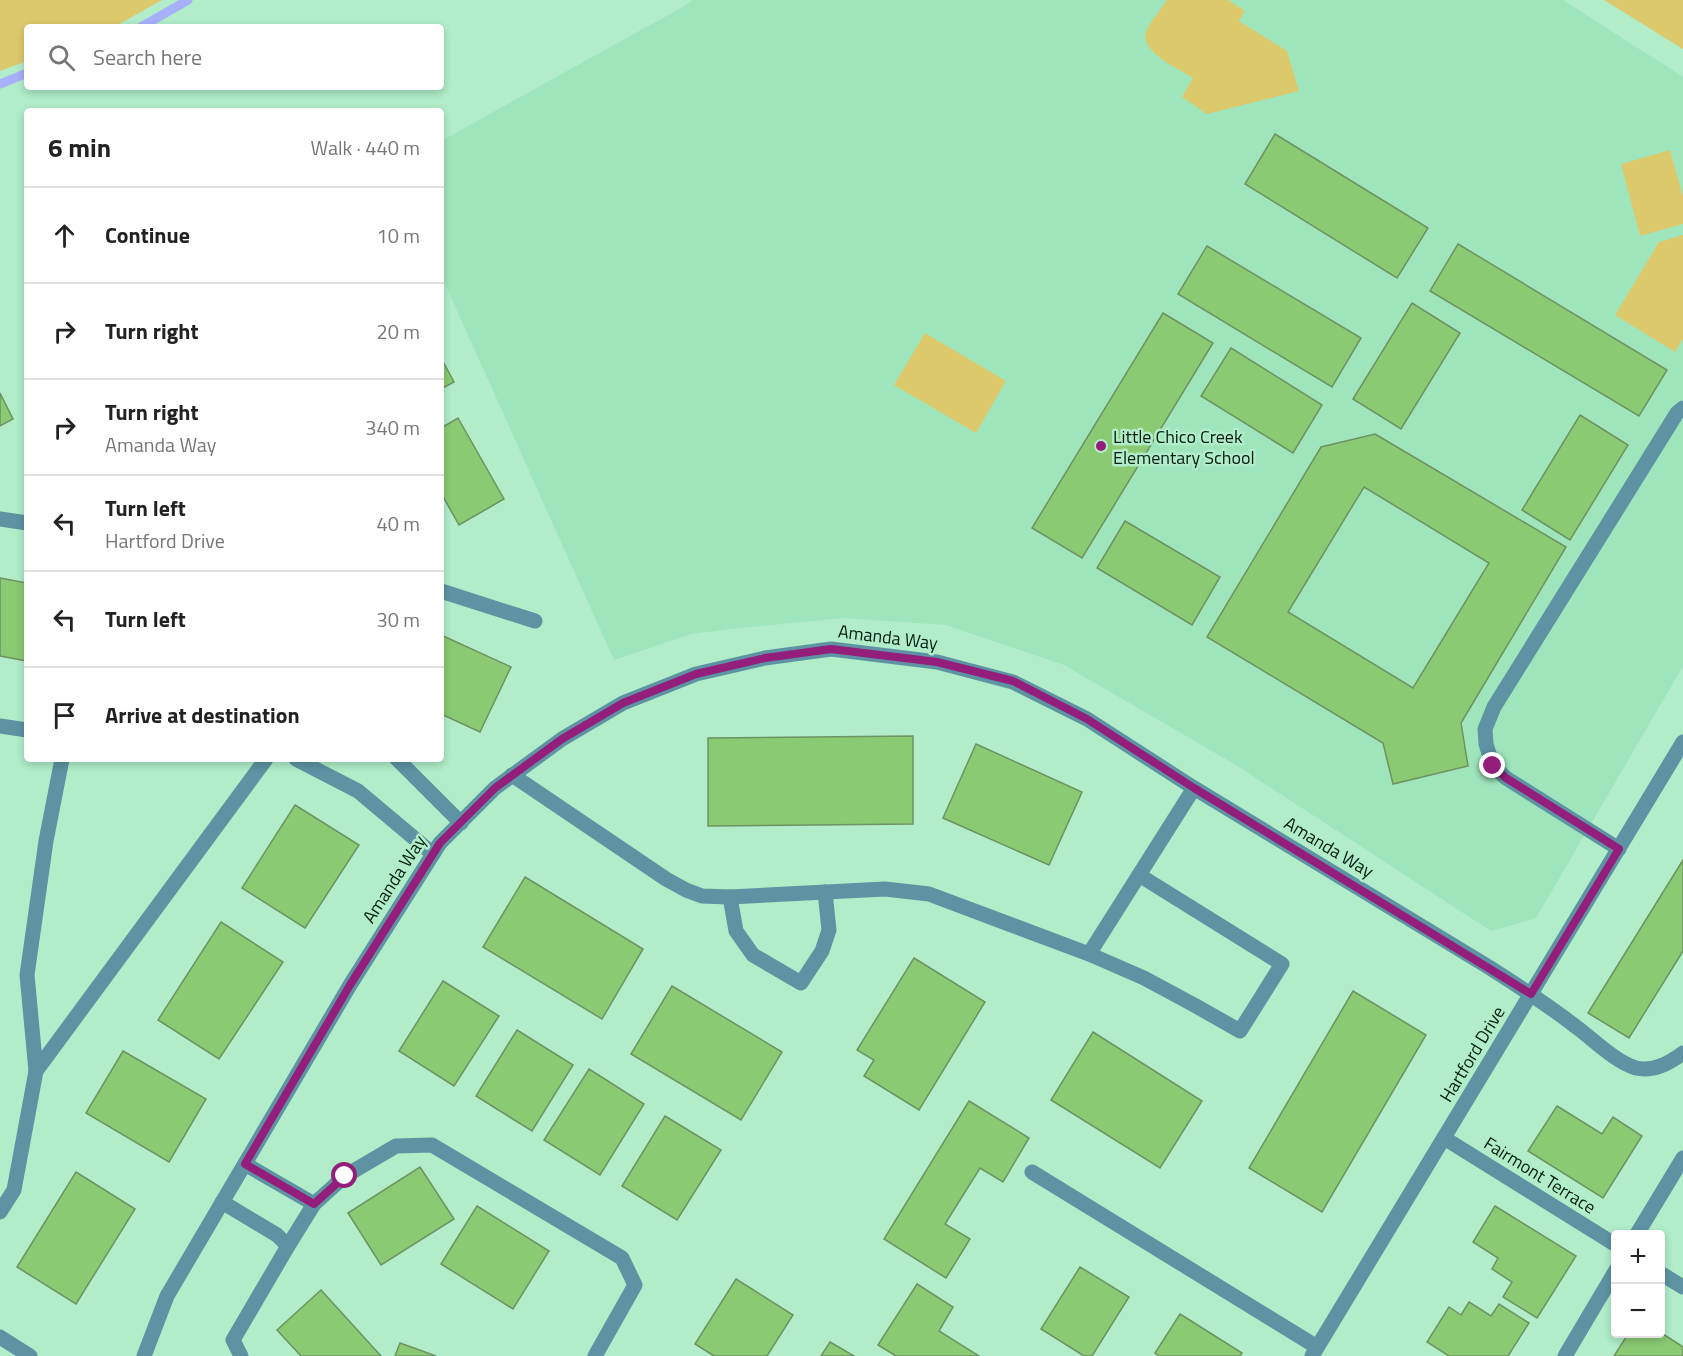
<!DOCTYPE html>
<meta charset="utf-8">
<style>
:root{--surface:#fff;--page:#f2f2f2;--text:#222;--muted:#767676;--line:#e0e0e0}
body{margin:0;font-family:"Titillium Web",sans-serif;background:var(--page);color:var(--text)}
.controls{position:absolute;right:18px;bottom:18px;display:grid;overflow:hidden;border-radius:6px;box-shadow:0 3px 9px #0003}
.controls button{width:54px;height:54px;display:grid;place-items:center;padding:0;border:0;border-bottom:2px solid var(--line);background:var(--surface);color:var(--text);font:30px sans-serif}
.stop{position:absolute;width:18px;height:18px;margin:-14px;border:4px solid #931e7b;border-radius:50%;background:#fff}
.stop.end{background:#931e7b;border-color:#fff;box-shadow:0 2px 6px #0008}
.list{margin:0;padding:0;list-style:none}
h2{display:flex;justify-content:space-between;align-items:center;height:78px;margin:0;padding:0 24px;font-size:26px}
h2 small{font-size:20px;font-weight:400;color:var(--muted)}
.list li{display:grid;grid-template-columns:39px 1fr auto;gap:18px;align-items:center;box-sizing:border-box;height:96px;padding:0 24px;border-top:2px solid var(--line)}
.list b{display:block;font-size:22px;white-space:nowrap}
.list p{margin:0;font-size:20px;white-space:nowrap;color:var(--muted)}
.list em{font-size:20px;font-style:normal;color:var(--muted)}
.icon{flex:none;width:33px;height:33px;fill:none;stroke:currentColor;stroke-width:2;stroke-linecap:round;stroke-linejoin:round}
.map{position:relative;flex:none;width:1683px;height:1356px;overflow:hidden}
.search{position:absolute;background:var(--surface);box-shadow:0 3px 9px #0003;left:24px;top:24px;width:420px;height:66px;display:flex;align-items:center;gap:15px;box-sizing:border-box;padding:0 21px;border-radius:6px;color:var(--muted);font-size:22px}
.panel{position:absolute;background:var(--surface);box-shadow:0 3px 9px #0003;left:24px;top:108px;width:420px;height:654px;border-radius:6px}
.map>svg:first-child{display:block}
.built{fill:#9fe5bb}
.green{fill:#dcc96b}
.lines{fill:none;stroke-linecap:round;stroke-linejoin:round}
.stream{stroke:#a6b0fb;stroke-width:9}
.building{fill:#8aca73;stroke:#6e9262;stroke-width:1.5;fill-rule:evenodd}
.minor{stroke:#5e93a3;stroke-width:15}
.route{stroke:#931e7b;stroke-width:8}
.poi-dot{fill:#931e7b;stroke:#b0edc8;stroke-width:2}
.labels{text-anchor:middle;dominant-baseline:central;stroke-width:5;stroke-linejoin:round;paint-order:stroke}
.poi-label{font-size:18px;fill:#051e11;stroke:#b0edc8;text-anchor:start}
.street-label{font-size:18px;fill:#051e11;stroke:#b0edc8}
</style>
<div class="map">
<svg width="1683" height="1356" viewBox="0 0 1683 1356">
<rect width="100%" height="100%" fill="#b0edc8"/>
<polygon class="built" points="693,0 1563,0 1683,77 1683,666 1536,918 1491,931 1236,765 1064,665 946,625 843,618 730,629 691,634 614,660 441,275 441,141 681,8"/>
<g class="green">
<polygon points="0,0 162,0 114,27 27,27 27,61 0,71"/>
<path d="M 1167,0 L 1228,0 L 1245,11 L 1239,21 L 1287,51 L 1299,91 L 1207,114 L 1182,97 L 1193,78 C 1179,69 1140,53 1146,32 C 1149,23 1162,8 1167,0 Z"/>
<polygon points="1604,0 1683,0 1683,49"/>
<polygon points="1670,150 1683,196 1683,224 1640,236 1621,164"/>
<polygon points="1683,235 1683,339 1675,352 1615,315 1659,242"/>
<polygon points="925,333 1006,381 976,433 894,385"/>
</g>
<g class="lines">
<g class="stream">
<polyline points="141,27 188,0"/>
<polyline points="0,84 27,73"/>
</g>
</g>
<g class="building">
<polygon points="1275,134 1428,228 1397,278 1245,184"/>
<polygon points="1458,244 1667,370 1639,416 1430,291"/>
<polygon points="1207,246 1361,338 1332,387 1178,294"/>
<polygon points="1412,303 1460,333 1401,429 1353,399"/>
<polygon points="1163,313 1213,343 1082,558 1032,528"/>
<polygon points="1231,348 1322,405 1293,453 1201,396"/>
<polygon points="441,358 454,382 441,389"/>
<polygon points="0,393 13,419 0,426"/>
<polygon points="1580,415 1628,445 1570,540 1522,510"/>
<polygon points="458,418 504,499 459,525 441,493 441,428"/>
<path d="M 1375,434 L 1566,547 L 1461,723 L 1468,766 L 1393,784 L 1383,743 L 1207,637 L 1321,447 ZM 1364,487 L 1489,563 L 1413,688 L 1288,612 Z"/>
<polygon points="1125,521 1220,577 1192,625 1097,568"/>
<polygon points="0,578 27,583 27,661 0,656"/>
<polygon points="441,635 511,667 480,732 441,714"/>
<polygon points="913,736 913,824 708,826 708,738"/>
<polygon points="976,744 1082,792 1049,865 943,818"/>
<polygon points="295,805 359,845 305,928 242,888"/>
<polygon points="1683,860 1683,951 1629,1038 1588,1013"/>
<polygon points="525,877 643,949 602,1019 483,947"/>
<polygon points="221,922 283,962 219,1059 158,1020"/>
<polygon points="914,958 985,1002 919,1110 864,1076 874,1060 857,1050"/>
<polygon points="443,981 499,1016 454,1086 399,1051"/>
<polygon points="672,986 782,1052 741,1120 631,1054"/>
<polygon points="1353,991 1426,1035 1322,1212 1249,1168"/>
<polygon points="517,1030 573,1065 532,1131 476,1096"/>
<polygon points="1093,1032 1202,1101 1160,1168 1051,1100"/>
<polygon points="123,1051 206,1099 169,1162 86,1113"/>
<polygon points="589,1069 644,1104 600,1175 544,1140"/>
<polygon points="969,1101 1029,1138 1003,1182 980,1168 945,1224 970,1239 946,1278 884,1239"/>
<polygon points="1557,1106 1602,1134 1613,1117 1642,1136 1603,1198 1528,1151"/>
<polygon points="665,1116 721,1150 677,1220 622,1186"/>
<polygon points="420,1167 454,1219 381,1265 348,1213"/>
<polygon points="76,1172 135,1209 76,1304 17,1267"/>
<polygon points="477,1206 549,1251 513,1309 441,1264"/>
<polygon points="1495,1206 1576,1256 1537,1318 1503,1297 1512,1282 1492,1269 1498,1258 1473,1242"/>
<polygon points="1080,1267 1129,1297 1092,1356 1084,1356 1041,1329"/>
<polygon points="736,1279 793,1315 767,1356 714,1356 695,1344"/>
<polygon points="917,1284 953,1307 939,1331 979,1356 896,1356 878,1345"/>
<polygon points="321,1290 381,1356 301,1356 277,1330"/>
<polygon points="1469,1302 1491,1316 1499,1304 1529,1323 1508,1356 1449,1356 1427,1342 1449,1307 1461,1315"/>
<polygon points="1180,1314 1242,1353 1240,1356 1159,1356 1155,1353"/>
<polygon points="1660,1332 1683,1347 1683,1356 1614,1356 1628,1334"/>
<polygon points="830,1342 854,1356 821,1356"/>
<polygon points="400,1343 436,1356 395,1356"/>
</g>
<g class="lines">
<g class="minor">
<polyline points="0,519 27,523"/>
<polyline points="441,591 535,621"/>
<polyline points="0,726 27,730"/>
<polyline points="296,759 358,791 433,854"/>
<polyline points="397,759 461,823"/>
<polyline points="512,775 666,879 686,890 702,896 730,897 885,889 929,894 1089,954 1144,978 1196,1006 1240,1031 1282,964 1139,875"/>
<polyline points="1619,849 1506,778 1493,766 1486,744 1485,729 1494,707 1677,413 1683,408"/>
<polyline points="730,897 736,931 753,955 801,983 822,951 829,930 825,892"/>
<polyline points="1089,954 1194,788"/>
<polyline points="36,1071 27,975 46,841 62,759"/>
<polyline points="1444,1138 1616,1245"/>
<polyline points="245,1164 314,1204"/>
<polyline points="1032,1172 1317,1347"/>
<polyline points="222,1202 277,1235 288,1246"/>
<polyline points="0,1212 14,1190 36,1071 266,759"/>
<polyline points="1637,1234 1683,1158"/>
<polyline points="1660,1273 1683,1287"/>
<polyline points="0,1337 30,1356"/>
<path d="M 144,1356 L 167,1296 L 350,985 L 440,843 L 495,788 L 562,739 L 623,703 L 696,674 L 765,658 L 831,649 L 937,662 L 1013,682 L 1087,719 L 1194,788 L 1487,966 C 1517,985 1547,1004 1575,1026 C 1593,1039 1615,1062 1636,1068 C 1654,1072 1669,1063 1683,1053"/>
<polyline points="241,1356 233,1340 288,1246 314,1204 345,1176 396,1146 432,1145 622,1258 635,1285 595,1356"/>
<polyline points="1312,1356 1683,742"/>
<polyline points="1565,1356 1616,1270"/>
</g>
</g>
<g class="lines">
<polyline class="route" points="345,1176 314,1204 245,1164 350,985 440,843 495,788 562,739 623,703 696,674 765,658 831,649 937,662 1013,681 1087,719 1194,788 1531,994 1619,849 1506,778 1493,766"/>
</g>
<circle class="poi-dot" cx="1101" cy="446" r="6"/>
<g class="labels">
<g class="poi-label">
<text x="1113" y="436">Little Chico Creek<tspan x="1113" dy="21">Elementary School</tspan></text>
</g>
<g class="street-label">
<text transform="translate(888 637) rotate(7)">Amanda Way</text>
<text transform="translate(1329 847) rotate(31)">Amanda Way</text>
<text transform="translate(394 879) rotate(-57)">Amanda Way</text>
<text transform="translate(1472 1054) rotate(-59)">Hartford Drive</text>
<text transform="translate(1540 1175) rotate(32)">Fairmont Terrace</text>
</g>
</g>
</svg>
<div class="controls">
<button>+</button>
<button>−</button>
</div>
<div class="stop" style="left:345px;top:1176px"></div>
<div class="stop end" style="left:1493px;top:766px"></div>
<div class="search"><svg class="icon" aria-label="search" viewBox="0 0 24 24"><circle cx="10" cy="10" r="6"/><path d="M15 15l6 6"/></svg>Search here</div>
<section class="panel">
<h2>6 min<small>Walk · 440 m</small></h2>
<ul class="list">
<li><svg class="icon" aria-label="ahead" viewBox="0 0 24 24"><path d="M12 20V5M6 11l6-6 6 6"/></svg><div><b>Continue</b></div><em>10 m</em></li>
<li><svg class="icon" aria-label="right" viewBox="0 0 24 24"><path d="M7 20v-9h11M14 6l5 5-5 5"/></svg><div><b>Turn right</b></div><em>20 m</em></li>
<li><svg class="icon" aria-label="right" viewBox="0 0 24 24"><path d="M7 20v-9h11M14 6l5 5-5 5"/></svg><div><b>Turn right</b><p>Amanda Way</p></div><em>340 m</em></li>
<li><svg class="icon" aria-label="left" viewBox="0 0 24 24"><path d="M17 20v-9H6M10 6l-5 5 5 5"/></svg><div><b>Turn left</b><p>Hartford Drive</p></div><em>40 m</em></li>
<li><svg class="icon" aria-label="left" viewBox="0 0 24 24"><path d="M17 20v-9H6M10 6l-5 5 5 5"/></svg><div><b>Turn left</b></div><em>30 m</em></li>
<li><svg class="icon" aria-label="arrive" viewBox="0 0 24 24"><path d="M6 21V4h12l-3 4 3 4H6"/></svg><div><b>Arrive at destination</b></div></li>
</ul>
</section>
</div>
